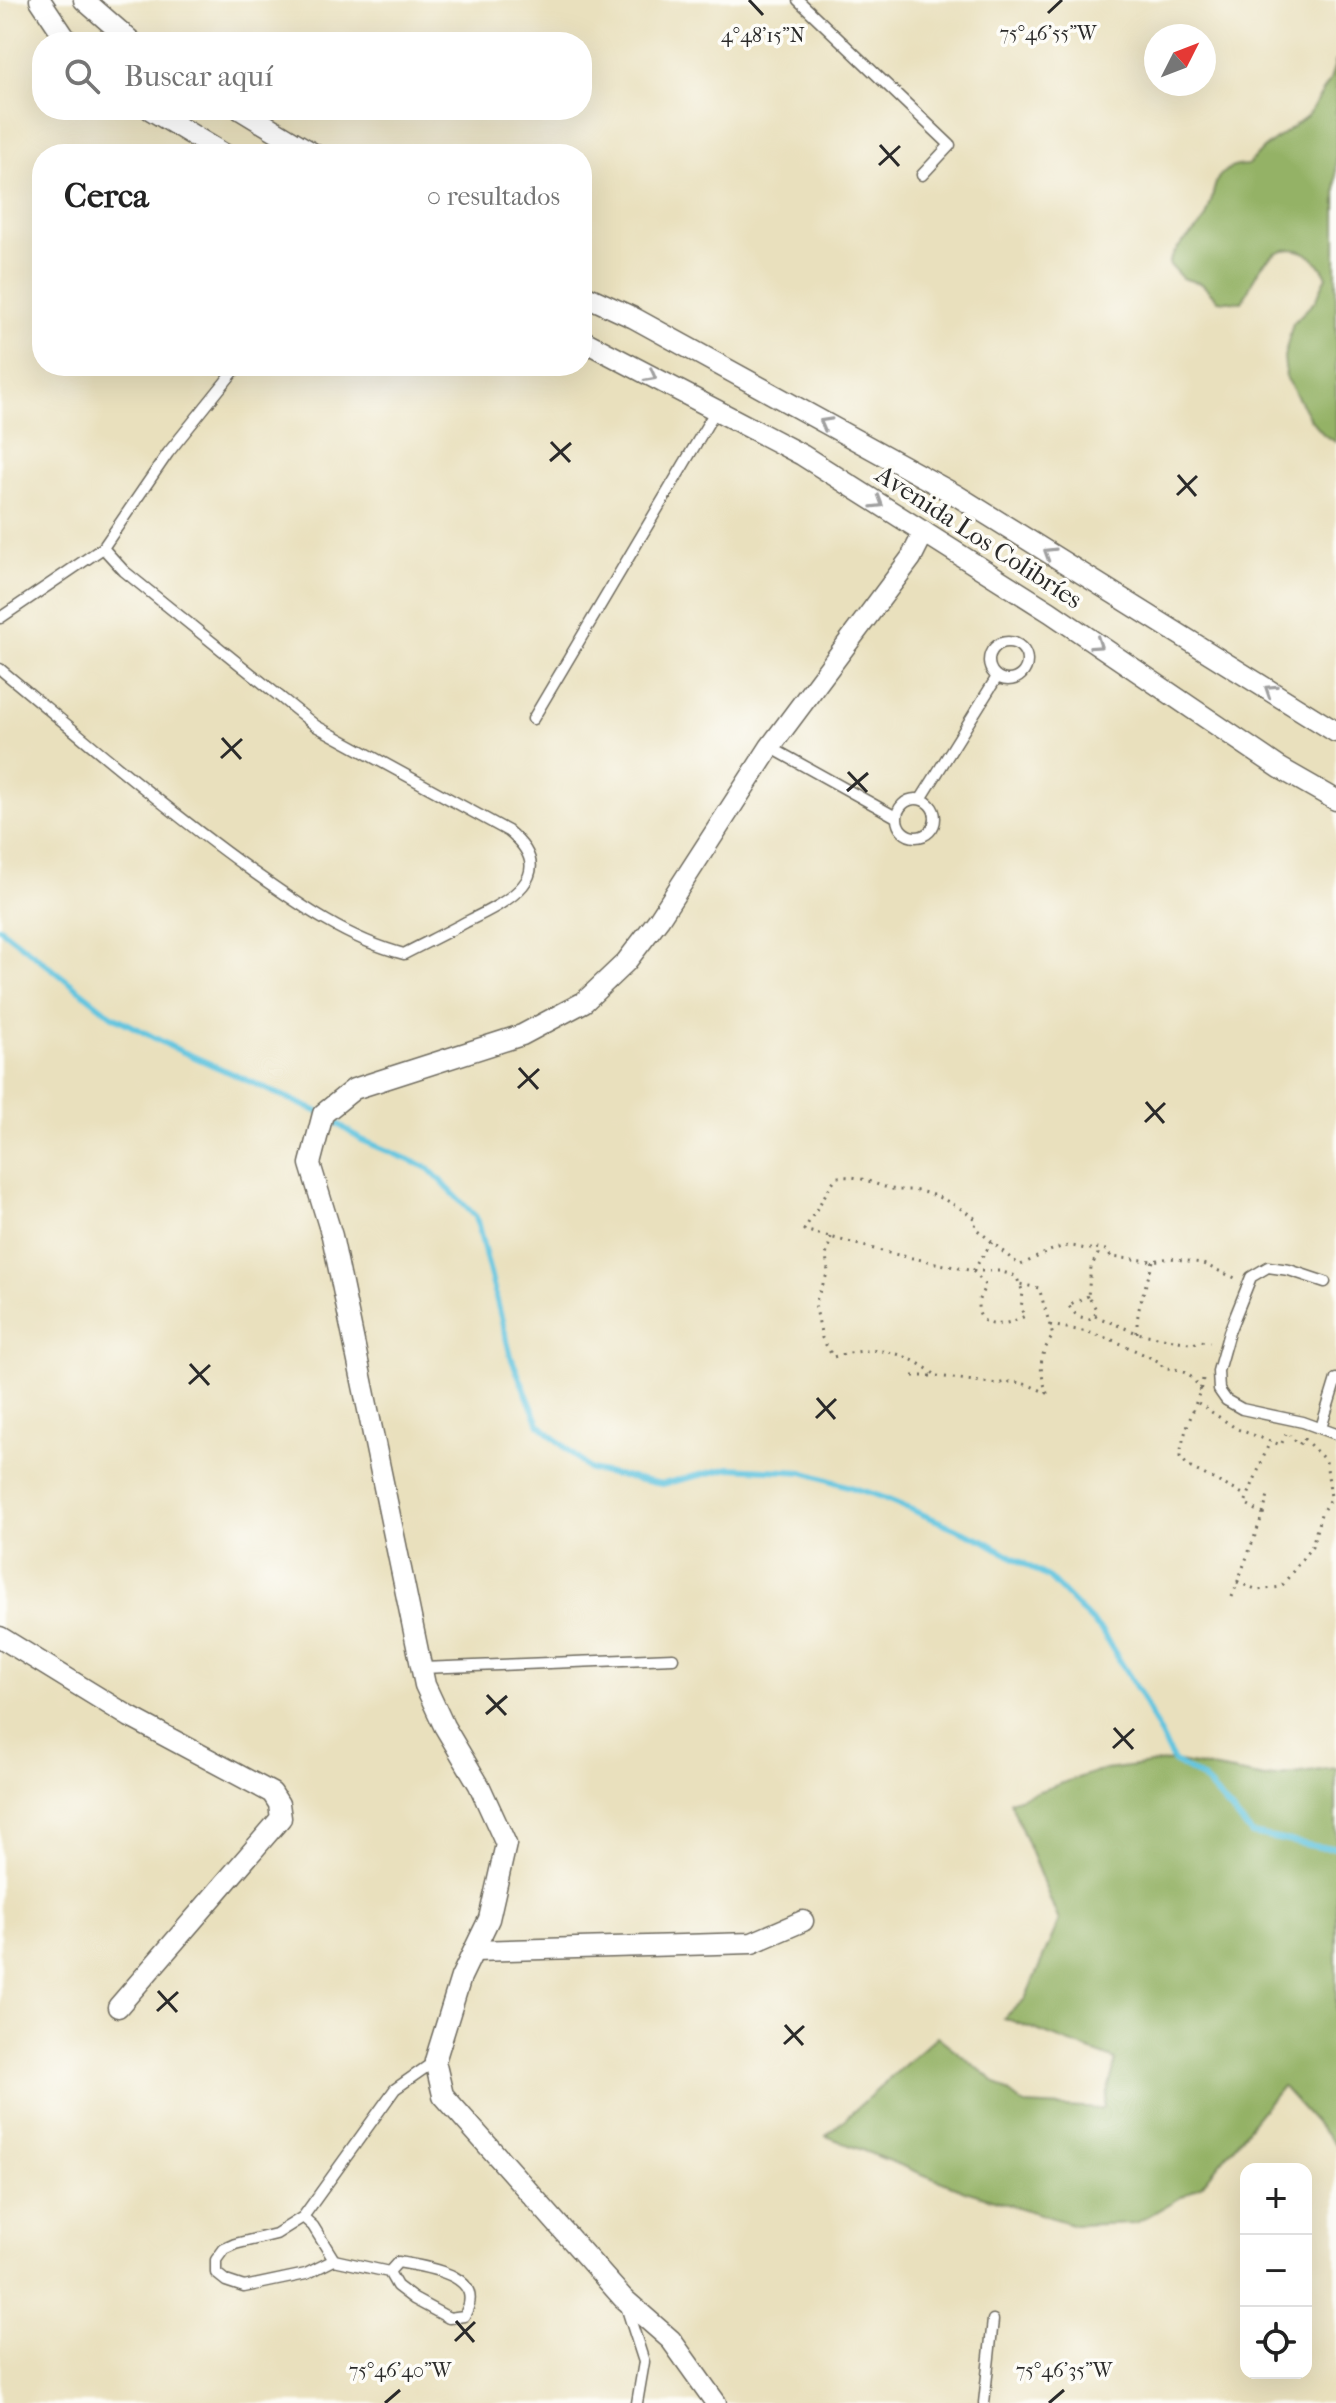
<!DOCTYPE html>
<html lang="es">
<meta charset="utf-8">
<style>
:root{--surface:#fff;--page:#f2f2f2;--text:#222;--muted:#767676;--line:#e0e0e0}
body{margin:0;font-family:"IM FELL French Canon",serif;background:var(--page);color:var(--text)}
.controls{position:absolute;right:24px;bottom:24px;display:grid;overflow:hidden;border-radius:16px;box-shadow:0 8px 32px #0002}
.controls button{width:72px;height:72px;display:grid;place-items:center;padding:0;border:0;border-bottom:2px solid var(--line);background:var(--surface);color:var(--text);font:40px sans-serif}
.compass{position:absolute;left:1144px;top:24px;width:72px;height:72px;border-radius:50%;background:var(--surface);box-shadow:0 8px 32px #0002;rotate:48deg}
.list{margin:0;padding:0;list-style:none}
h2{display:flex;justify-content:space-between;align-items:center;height:104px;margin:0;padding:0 32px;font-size:34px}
h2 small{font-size:26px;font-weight:400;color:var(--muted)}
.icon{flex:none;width:44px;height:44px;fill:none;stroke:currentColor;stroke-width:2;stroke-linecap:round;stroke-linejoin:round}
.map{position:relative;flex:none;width:1336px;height:2403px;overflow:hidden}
.search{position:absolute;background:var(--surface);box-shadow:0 8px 32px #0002;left:32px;top:32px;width:560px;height:88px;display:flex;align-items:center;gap:20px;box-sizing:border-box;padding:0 28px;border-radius:32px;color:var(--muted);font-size:30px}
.panel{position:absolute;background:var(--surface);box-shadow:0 8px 32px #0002;left:32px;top:144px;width:560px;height:232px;border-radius:32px}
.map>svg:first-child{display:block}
.forest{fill:#94b266;stroke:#606e48;stroke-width:2}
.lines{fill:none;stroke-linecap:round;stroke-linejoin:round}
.stream{stroke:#61c4df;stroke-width:6}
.lane-casing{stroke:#6e6a5e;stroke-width:13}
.street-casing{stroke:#6e6a5e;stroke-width:23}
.path{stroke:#6e6a5e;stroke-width:3;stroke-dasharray:2 6;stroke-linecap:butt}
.lane{stroke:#fff;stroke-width:10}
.street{stroke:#fff;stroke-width:20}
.oneway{stroke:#a0a0a0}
.ticks{fill:none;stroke:#2b2b2b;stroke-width:3}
.labels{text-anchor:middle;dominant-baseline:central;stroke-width:7;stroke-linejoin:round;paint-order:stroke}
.street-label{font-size:26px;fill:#2b2b2b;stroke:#fdfcf7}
.ticks-label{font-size:20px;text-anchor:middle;fill:#2b2b2b;stroke:#fdfcf7;stroke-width:7;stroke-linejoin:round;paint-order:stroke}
</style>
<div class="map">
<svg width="1336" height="2403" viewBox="0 0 1336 2403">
<rect width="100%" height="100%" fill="#fdfcf7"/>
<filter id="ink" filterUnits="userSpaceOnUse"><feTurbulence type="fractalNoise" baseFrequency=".0125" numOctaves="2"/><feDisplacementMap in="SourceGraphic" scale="16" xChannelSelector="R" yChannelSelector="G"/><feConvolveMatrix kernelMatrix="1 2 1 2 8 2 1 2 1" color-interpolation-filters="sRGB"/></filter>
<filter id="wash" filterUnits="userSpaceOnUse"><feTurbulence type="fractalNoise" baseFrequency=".006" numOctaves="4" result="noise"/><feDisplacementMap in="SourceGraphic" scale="32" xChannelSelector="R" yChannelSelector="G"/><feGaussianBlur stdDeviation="1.8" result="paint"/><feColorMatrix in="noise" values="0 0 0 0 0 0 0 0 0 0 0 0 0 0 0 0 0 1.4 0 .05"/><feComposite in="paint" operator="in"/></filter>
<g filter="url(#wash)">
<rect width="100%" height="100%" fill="#e9e0bd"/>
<g class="forest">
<path d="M 1336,60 L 1336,442 L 1324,435 L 1310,419 L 1286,377 L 1284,357 L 1293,323 L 1315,301 L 1327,277 C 1315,251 1287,238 1265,262 C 1255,272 1249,290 1242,302 L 1218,300 L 1202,284 L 1182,278 L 1169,264 C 1175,243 1195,236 1205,219 C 1212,206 1213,184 1219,177 C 1226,168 1237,165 1248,165 L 1263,149 L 1308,115 L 1330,80 Z"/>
<polygon points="1173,1761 1266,1778 1336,1768 1336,2146 1282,2086 1202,2185 1136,2223 1075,2225 965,2191 826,2136 937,2036 1025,2105 1103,2109 1116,2060 1004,2018 1025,1999 1059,1921 1010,1801 1098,1771"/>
</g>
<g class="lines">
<polyline class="stream" points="0,928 111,1015 172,1047 323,1114 362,1140 428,1168 476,1217 511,1357 539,1424 590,1470 662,1484 730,1468 803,1472 879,1496 983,1540 1049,1578 1102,1632 1141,1695 1173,1761 1202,1778 1252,1834 1319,1847 1336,1847"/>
</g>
</g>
<g filter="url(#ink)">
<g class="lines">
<g class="lane-casing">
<g id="lane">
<polyline points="798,0 950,145 922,175"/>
<polyline points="0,618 103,548 168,453 238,366"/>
<circle cx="1008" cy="661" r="19"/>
<path d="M 0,669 C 82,737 163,807 249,869 C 297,903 346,939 404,954 C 425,943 446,933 466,922 C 505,903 563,876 508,831 L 316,726 L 124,571 L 103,548"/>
<polyline points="533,719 716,410"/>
<polyline points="770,747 896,817"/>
<circle cx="916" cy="818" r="19"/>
<polyline points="921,799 997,677"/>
<polyline points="1325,1282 1289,1270 1268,1267 1251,1277 1229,1332 1218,1371 1219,1390 1226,1400 1242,1409 1303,1422 1336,1434"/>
<polyline points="1321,1428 1336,1379"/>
<polyline points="422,1668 673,1658"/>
<polyline points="303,2217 313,2226 334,2260"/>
<path d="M 389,2272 L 398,2262 C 425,2267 489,2274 464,2316 L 449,2318 L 414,2299 L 397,2286 L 389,2272 L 334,2260 L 306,2274 L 244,2287 L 226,2281 L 216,2273 L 216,2260 L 224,2249 L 235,2244 L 276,2234 L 303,2217 L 395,2089 L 435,2061"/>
<polyline points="625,2303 644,2362 637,2403"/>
<polyline points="984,2403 993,2320"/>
</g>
</g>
<g class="street-casing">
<g id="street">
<polyline points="40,0 68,42"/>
<polyline points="84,0 132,42"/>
<polyline points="151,110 224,154"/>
<polyline points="241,110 314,154"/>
<polyline points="582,294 634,318 956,495 1336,732"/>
<polyline points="582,340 802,455 1050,612 1280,768 1336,800"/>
<polyline points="0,1637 130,1717 272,1793 279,1804 281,1818 118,2007"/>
<polyline points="474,1951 752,1943 803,1921"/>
<polyline points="716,2403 671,2340 623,2298 443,2095 435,2061 461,1977 489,1919 506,1844 479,1785 444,1726 425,1685 332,1236 310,1164 323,1114 354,1089 522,1035 584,1002 626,962 659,919 770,747 911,558 924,532"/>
</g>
</g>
<g class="path">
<path d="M 831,1237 L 826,1256 L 828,1272 L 815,1303 L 822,1338 L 833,1357 C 876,1345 902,1349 937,1376"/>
<path d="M 992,1242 L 973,1271 L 889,1253 L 804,1230 L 836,1177 C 863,1175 868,1183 892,1189 C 901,1191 909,1189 918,1191 C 939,1195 958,1206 976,1219 L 975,1228 C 991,1240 1004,1254 1020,1265 C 1035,1259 1054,1246 1071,1246 C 1081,1247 1086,1251 1096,1248"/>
<path d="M 973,1271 L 999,1271 L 1016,1276 L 1023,1292 L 1021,1309 L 1025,1316 C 1010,1324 978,1334 978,1304 C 978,1299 984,1290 985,1285 Z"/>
<polyline points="1088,1296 1068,1305 1077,1316 1089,1319 1095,1316 1096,1309 1088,1296 1091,1267 1098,1254 1096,1248 1106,1250 1111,1257 1153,1261 1170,1258 1201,1263 1235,1278"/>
<polyline points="1095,1316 1137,1333 1194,1344 1198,1341 1210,1342"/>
<path d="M 1050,1325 L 1088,1332 L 1115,1341 L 1160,1362 L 1163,1368 C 1180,1368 1194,1374 1200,1391"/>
<path d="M 1137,1333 C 1136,1306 1146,1288 1153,1261"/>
<path d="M 913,1376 L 937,1376 L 998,1384 C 1016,1378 1031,1386 1047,1393 C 1039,1370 1038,1356 1053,1336 L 1039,1288 L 1019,1284"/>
<path d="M 1203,1379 C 1197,1406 1183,1429 1180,1457 L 1189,1467 L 1247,1496"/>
<polyline points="1198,1403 1237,1429 1281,1445 1286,1434"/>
<polyline points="1263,1514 1268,1495"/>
<polyline points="1237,1582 1258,1590 1281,1587 1312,1546 1321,1514 1331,1497 1326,1461 1303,1438 1299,1445 1290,1435"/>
<polyline points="1232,1597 1263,1514 1245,1503 1270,1441"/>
</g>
<use href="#lane" class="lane"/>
<use href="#street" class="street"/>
</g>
<defs><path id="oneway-chevron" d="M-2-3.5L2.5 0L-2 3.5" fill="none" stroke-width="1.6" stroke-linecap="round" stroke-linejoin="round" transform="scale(2)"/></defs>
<g class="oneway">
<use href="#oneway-chevron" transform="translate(651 376) rotate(28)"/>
<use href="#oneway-chevron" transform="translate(825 423) rotate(-151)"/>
<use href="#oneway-chevron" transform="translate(878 503) rotate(32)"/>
<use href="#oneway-chevron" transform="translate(1049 553) rotate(-148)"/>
<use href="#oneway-chevron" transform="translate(1097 644) rotate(34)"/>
<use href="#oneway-chevron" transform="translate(1270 690) rotate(-147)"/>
</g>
</g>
<path class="ticks" d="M 749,0 L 763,15M 1048,13 L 1062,0M 880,145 L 899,166M 879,165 L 900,146M 551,442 L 570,462M 550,461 L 571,443M 1178,475 L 1196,496M 1177,495 L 1197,476M 222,738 L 241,759M 221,758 L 242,739M 848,772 L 867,792M 847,791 L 868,773M 519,1068 L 538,1089M 518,1088 L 539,1069M 1146,1102 L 1164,1123M 1145,1122 L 1165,1103M 190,1364 L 209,1385M 189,1384 L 210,1365M 817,1398 L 835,1419M 816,1418 L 836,1399M 487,1695 L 506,1715M 486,1714 L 507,1696M 1114,1728 L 1133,1749M 1113,1748 L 1134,1729M 158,1991 L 177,2012M 157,2011 L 178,1992M 785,2025 L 803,2045M 784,2044 L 804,2026M 456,2321 L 474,2342M 455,2341 L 475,2322M 385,2403 L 400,2390M 1049,2403 L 1064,2390"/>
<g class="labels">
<g class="street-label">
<text transform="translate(979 537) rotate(33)">Avenida Los Colibríes</text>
</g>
</g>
<g class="ticks-label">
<text x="1048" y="40">75°46'55"W</text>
<text x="763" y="42">4°48'15"N</text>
<text x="400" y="2377">75°46'40"W</text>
<text x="1064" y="2377">75°46'35"W</text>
</g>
</svg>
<div class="controls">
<button>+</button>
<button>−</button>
<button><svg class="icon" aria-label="locate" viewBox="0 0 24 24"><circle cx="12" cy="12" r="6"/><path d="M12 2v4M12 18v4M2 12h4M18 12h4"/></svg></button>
</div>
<svg class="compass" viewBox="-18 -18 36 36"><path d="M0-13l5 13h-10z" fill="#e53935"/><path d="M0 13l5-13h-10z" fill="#767676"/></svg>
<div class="search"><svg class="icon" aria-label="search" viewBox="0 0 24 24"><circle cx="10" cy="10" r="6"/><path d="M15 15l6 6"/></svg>Buscar aquí</div>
<section class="panel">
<h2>Cerca<small>0 resultados</small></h2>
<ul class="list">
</ul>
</section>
</div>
